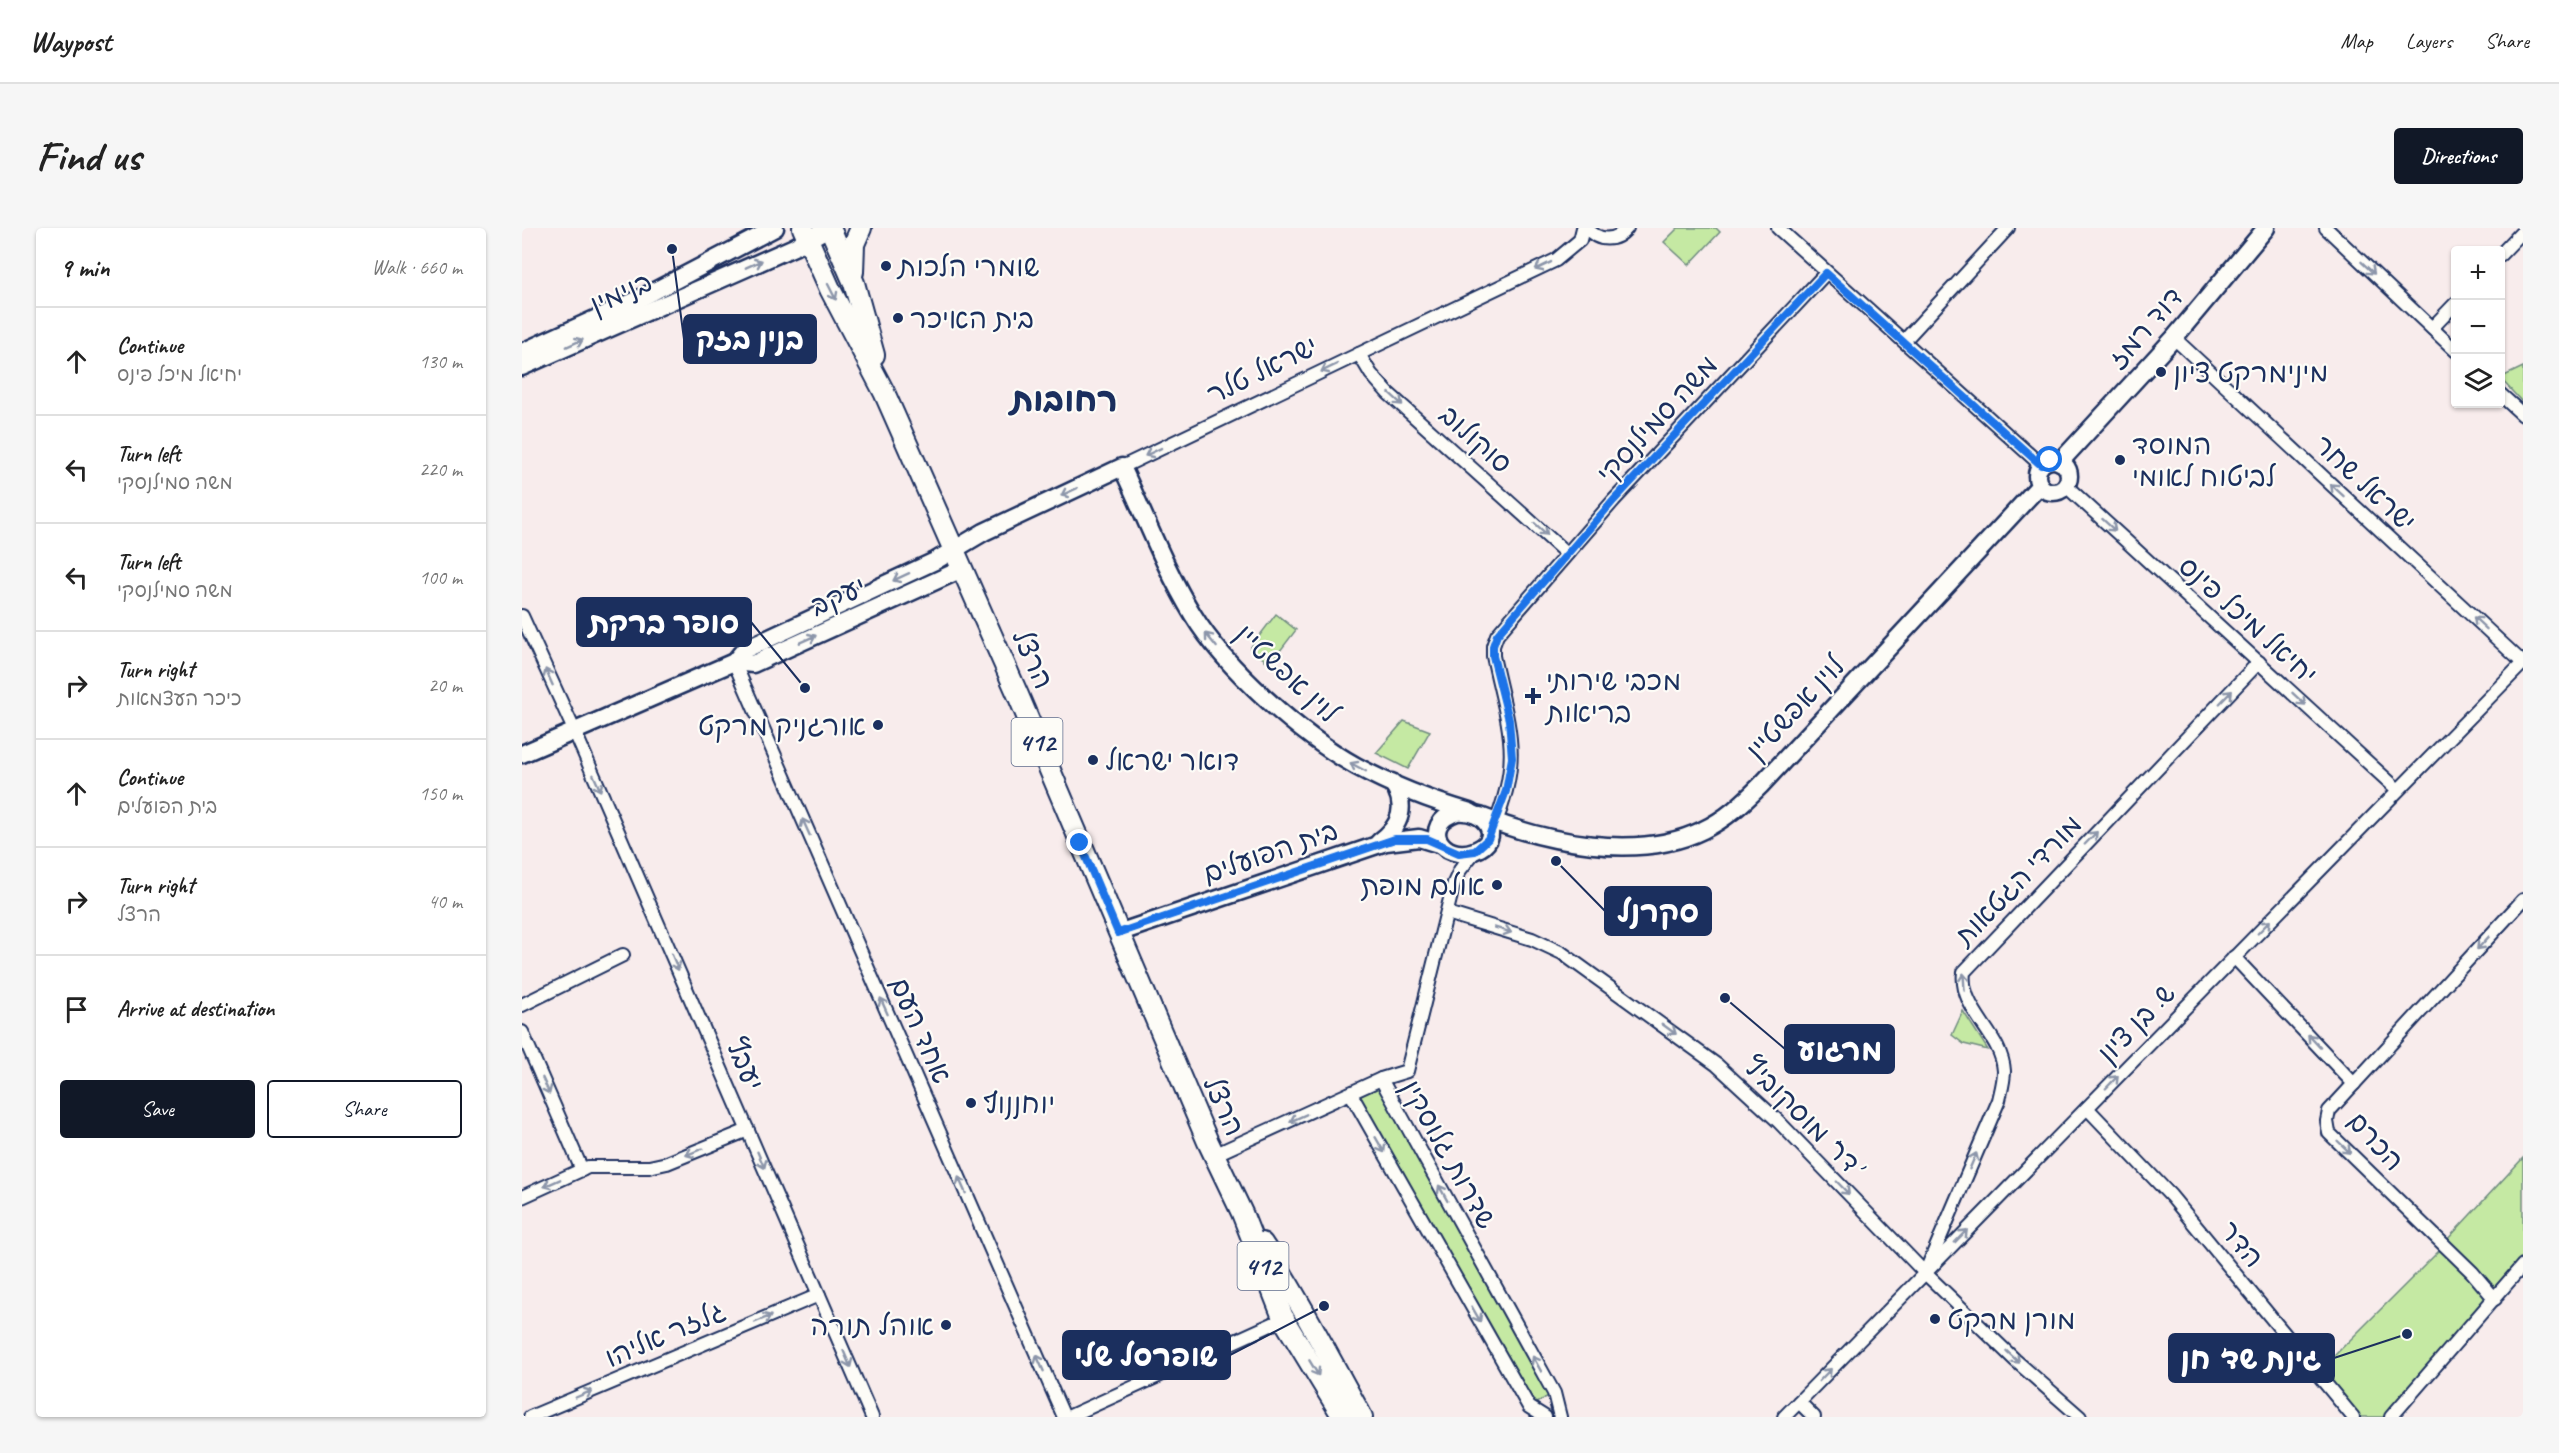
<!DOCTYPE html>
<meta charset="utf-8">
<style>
:root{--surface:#fff;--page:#f6f6f6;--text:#222;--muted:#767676;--line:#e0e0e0;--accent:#111827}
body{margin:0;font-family:Caveat,"Playpen Sans Hebrew",sans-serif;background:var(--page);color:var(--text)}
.controls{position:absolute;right:18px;top:18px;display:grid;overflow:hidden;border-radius:6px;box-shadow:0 2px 4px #0004}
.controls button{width:54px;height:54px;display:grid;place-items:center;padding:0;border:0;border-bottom:2px solid var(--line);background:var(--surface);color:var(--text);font:30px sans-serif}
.stop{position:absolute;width:18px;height:18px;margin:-14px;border:4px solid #1a73e8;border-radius:50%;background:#fff}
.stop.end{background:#1a73e8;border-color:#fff;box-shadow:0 2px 6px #0008}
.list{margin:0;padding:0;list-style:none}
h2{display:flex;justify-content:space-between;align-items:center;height:78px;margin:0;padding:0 24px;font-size:26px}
h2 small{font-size:20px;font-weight:400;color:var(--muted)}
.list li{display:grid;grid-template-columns:39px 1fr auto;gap:18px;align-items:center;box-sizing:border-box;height:108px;padding:0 24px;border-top:2px solid var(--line)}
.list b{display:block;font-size:22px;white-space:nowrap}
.list p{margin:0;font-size:20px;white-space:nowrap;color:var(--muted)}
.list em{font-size:20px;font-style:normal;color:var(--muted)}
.actions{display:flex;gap:12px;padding:18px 24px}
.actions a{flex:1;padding:14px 0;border:2px solid var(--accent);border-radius:6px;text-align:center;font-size:21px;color:var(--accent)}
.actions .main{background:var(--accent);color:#fff}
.icon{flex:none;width:33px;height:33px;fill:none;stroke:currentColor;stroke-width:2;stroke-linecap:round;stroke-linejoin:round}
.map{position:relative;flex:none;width:2001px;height:1189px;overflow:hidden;border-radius:6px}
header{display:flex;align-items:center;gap:36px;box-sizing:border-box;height:84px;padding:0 30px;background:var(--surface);border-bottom:2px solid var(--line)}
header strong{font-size:28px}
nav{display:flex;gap:33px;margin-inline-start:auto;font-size:21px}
.intro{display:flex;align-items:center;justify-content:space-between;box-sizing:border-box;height:144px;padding:0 36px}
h1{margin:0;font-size:42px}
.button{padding:15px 27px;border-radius:6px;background:var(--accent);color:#fff;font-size:21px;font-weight:700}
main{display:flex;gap:36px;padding:0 36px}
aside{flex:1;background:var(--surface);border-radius:6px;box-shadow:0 2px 4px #0004}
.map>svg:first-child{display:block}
.green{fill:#c5e9a3;stroke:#708c80;stroke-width:1.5}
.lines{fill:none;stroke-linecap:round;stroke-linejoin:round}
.street-casing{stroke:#1b2f5e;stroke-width:16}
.secondary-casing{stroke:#1b2f5e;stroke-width:21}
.primary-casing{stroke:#1b2f5e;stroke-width:24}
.street{stroke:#fdfcf7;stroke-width:12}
.secondary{stroke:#fdfcf7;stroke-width:16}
.primary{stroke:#fdfcf7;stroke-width:20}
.oneway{stroke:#8c96aa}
.route{stroke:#1a73e8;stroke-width:8}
.poi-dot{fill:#1b2f5e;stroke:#fdfcf7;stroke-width:2}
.labels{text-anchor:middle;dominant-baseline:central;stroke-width:4.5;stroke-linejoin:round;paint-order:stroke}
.shield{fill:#fdfcf7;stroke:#5f6c8c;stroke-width:1.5}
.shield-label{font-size:27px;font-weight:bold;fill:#1b2f5e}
.poi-label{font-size:28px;fill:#1b2f5e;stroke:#fdfcf7;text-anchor:start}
.street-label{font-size:28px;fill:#1b2f5e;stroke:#fdfcf7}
.district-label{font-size:34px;font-weight:bold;fill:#1b2f5e;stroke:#fdfcf7}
.leader{fill:none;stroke:#1b2f5e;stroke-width:2}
.callout-dot{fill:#1b2f5e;stroke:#fdfcf7;stroke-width:2}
.callout{fill:#1b2f5e;stroke:#1b2f5e;stroke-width:2}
.callout-label{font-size:30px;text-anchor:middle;font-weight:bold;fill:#fff}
</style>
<header>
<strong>Waypost</strong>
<nav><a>Map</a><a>Layers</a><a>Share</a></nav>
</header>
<div class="intro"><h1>Find us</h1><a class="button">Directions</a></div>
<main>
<aside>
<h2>9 min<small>Walk · 660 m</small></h2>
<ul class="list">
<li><svg class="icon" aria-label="ahead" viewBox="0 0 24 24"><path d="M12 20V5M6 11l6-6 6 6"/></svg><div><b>Continue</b><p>יחיאל מיכל פינס</p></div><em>130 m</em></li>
<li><svg class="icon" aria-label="left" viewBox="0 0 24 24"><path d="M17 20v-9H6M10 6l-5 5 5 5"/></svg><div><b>Turn left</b><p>משה סמילנסקי</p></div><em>220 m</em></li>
<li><svg class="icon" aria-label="left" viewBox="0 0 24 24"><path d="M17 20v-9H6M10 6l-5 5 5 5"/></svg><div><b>Turn left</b><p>משה סמילנסקי</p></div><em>100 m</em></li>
<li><svg class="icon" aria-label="right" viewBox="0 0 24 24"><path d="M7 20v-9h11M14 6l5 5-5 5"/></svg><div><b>Turn right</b><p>כיכר העצמאות</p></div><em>20 m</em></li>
<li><svg class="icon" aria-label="ahead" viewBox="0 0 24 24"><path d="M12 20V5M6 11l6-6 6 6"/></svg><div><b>Continue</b><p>בית הפועלים</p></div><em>150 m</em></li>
<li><svg class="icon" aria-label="right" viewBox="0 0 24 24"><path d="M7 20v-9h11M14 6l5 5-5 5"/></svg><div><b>Turn right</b><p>הרצל</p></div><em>40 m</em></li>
<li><svg class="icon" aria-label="arrive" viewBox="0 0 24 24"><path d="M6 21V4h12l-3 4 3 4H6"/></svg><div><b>Arrive at destination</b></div></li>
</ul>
<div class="actions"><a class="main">Save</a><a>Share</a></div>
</aside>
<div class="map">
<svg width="2001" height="1189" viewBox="0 0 2001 1189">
<rect width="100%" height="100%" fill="#f8ecec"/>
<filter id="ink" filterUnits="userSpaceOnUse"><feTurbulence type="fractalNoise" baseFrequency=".0167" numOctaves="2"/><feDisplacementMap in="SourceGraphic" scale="12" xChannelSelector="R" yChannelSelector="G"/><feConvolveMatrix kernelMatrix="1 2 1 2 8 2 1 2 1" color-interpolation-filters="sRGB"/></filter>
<g filter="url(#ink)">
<g class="green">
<polygon points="1156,0 1194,0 1198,4 1167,37 1142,14"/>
<polygon points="2001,139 2001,175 1978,150"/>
<polygon points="754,386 774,402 748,436 728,420"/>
<polygon points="882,493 908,503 886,541 854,525"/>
<polygon points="1441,783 1466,822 1442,816 1430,807"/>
<polygon points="856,854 1030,1166 1009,1178 833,865"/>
<polygon points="2001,930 2001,1033 1974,1066 1923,1014"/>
<polygon points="1919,1021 1970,1070 1862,1189 1833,1189 1798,1142"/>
</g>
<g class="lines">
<g class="street-casing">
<g id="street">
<path d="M 1065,0 C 1076,14 1094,14 1105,0"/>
<polyline points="1256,0 1519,237"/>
<polyline points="1804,0 1934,123"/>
<polyline points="1978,27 2001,3"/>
<polyline points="1910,100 1934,75"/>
<polyline points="1652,110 2001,435"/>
<polyline points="1382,113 1486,0"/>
<polyline points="837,126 849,146 866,165 1045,326"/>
<polyline points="1978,166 2001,187"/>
<polyline points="600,239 1034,32 1058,12 1061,0"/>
<polyline points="1543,257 1876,562"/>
<polyline points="0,388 52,502 350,1189"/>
<polyline points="212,434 542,1189"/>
<path d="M 971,601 C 1002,528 986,499 971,428 L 971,418 L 975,407 L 1092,272 L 1304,45"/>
<polyline points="925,685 1010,711 1040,725 1195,837 1256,893 1403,1045 1493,1132 1558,1189"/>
<polyline points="1712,729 1832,856"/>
<polyline points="0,777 101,727"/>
<polyline points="0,804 60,942"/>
<polyline points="859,851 1032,1165 1038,1189"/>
<polyline points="829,866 1007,1179 1023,1189"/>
<polyline points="1565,880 1649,968 1831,1189"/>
<polyline points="692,927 859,851 885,843 932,655 938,642 953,623"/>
<polyline points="0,969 66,939 127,939 145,935 226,902"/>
<path d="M 1406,1038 L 1477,872 C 1479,863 1482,853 1482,843 C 1480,806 1437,782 1442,744 L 1737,434"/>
<polyline points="1973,1071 1950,1044 1807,905 1805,893 1807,883 2001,672"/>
<polyline points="1277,1174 1292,1189"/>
<polyline points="8,1189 297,1067"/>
<polyline points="546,1189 766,1089"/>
<polyline points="1262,1189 2001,435"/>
<polyline points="1869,1189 2001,1037"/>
</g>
</g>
<g class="secondary-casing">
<g id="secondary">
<polyline points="0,124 117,71 253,0"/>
<polyline points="0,139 272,19 307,0"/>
<circle cx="1531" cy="248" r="16"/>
<polyline points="1538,234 1652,110 1744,0"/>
<polyline points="212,434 231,436 440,341"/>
<path d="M 0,526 L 212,434 L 222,422 L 413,333 L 462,304 L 600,239 C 623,288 643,341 671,387 C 703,440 780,508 834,538 C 869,557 910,573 948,584"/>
<path d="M 935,584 C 963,581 984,611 952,623 C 921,635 896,597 935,584 Z"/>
<path d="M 958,588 C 1022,614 1116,634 1181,602 C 1204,591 1221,575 1239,557 L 1518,257"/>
<path d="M 857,614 C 879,598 886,578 870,554"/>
<polyline points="596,705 864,614 897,610 920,617"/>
</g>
</g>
<g class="primary-casing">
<g id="primary">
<polyline points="281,0 308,61 362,164 496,467 686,914 720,985 762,1092 821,1189"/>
<polyline points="308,0 332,55 352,127"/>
<polyline points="331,44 332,16 339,0"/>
<path d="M 740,1015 C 777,1070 807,1130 840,1189"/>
</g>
</g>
<use href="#street" class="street"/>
<use href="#secondary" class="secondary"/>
<use href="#primary" class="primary"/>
</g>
<defs><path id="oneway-shaft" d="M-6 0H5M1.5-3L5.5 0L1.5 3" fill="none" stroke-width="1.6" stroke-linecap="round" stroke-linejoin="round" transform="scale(1.5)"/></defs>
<g class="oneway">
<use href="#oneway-shaft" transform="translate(232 36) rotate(-24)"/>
<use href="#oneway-shaft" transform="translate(1021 38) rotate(154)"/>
<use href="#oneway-shaft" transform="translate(1846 40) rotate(43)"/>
<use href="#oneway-shaft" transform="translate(310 64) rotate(63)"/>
<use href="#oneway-shaft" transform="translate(53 115) rotate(-24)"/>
<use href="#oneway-shaft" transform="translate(807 140) rotate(154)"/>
<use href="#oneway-shaft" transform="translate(874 171) rotate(42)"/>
<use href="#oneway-shaft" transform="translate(631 224) rotate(154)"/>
<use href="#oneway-shaft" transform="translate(1815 262) rotate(-137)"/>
<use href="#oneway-shaft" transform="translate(547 264) rotate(155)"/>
<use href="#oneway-shaft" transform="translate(1587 297) rotate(42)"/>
<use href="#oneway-shaft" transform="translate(1019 301) rotate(42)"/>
<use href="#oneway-shaft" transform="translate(379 349) rotate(155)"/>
<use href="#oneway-shaft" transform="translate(1958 395) rotate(-137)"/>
<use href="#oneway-shaft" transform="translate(286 411) rotate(-24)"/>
<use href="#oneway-shaft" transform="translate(689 412) rotate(-129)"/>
<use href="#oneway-shaft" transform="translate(27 449) rotate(-114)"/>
<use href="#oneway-shaft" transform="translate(1704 469) rotate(-46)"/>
<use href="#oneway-shaft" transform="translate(1777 471) rotate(43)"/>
<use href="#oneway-shaft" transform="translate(836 539) rotate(-152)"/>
<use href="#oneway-shaft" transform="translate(75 555) rotate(66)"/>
<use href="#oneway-shaft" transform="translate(284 599) rotate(-114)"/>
<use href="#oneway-shaft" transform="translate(1569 610) rotate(-46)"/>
<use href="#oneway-shaft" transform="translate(1742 699) rotate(-46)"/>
<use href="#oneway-shaft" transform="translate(981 702) rotate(17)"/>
<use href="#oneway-shaft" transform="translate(1961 715) rotate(133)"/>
<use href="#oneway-shaft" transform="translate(153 734) rotate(67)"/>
<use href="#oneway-shaft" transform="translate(1442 754) rotate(-94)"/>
<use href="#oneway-shaft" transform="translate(362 778) rotate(-114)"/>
<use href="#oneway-shaft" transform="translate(1147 801) rotate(36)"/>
<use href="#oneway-shaft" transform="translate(1792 813) rotate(-133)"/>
<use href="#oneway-shaft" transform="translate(1590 854) rotate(-46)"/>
<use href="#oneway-shaft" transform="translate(24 858) rotate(66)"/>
<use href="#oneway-shaft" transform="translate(776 890) rotate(156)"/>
<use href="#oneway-shaft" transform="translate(858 917) rotate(60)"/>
<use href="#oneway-shaft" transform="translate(1822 919) rotate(44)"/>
<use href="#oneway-shaft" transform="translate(172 924) rotate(158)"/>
<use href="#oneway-shaft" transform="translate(239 932) rotate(67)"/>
<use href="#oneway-shaft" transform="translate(1451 933) rotate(-67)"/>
<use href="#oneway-shaft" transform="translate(30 955) rotate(156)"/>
<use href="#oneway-shaft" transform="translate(440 957) rotate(-114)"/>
<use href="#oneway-shaft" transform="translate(1321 960) rotate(46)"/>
<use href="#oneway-shaft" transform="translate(921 965) rotate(-119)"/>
<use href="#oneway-shaft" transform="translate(1439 1008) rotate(-46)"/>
<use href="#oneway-shaft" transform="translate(954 1086) rotate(60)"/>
<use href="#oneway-shaft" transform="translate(241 1091) rotate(-23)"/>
<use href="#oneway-shaft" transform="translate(1491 1129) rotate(43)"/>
<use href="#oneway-shaft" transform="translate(325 1131) rotate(67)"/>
<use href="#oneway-shaft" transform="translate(518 1135) rotate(-114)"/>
<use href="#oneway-shaft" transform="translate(1015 1136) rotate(-119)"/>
<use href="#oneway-shaft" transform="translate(792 1140) rotate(59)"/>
<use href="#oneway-shaft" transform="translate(1303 1147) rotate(-46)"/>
<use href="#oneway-shaft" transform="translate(62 1166) rotate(-23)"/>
</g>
</g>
<g class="lines" filter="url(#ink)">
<polyline class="route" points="558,615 596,705 873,611 905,611 937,625 953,623 966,611 984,563 990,530 987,492 971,428 971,418 975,407 1092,272 1304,45 1519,237 1528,232"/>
</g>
<g class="poi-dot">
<circle cx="364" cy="38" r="6"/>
<circle cx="376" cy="90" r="6"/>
<circle cx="1639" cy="144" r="6"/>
<circle cx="1598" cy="232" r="6"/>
<path d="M1008 459h6v6h6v6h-6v6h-6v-6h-6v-6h6z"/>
<circle cx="356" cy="497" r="6"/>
<circle cx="571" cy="532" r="6"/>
<circle cx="975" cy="657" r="6"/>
<circle cx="449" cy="875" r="6"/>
<circle cx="1413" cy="1091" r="6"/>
<circle cx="424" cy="1097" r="6"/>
</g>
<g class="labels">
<g class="shield">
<rect x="489.5" y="490" width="51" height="48" rx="4.5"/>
<rect x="715.5" y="1014" width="51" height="48" rx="4.5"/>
</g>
<g class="shield-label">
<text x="515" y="514">412</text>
<text x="741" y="1038">412</text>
</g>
<g class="poi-label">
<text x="376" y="38">שומרי הלכות</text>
<text x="388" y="90">בית האיכר</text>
<text x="1651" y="144">מינימרקט ציון</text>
<text x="1610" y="216">המוסד<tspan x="1610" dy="32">לביטוח לאומי</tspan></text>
<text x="1024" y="452">מכבי שירותי<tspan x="1024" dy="32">בריאות</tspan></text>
<text x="344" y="497" text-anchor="end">אורגניק מרקט</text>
<text x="583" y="532">דואר ישראל</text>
<text x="963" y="657" text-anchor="end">אולם מופת</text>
<text x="461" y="875">יוחננוף</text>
<text x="1425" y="1091">מורן מרקט</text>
<text x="412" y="1097" text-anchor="end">אוהל תורה</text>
</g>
<g class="street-label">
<text transform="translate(99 65) rotate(-24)">בנימין</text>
<text transform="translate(1623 100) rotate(-49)">דוד רמז</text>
<text transform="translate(740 142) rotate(-26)">ישראל טלר</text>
<text transform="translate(1135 191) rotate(-47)">משה סמילנסקי</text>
<text transform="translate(954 211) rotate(42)">סוקולוב</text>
<text transform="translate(1843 255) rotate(43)">ישראל שחר</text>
<text transform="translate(316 368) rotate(-24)">יעקב</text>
<text transform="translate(1726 392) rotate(42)">יחיאל מיכל פינס</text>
<text transform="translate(511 431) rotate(66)">הרצל</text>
<text transform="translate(765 445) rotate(43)">לוין אפשטיין</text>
<text transform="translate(1273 480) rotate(-47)">לוין אפשטיין</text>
<text transform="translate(748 624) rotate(-19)">בית הפועלים</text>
<text transform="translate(1496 652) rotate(-46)">מורדי הגטאות</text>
<text transform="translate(1614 795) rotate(-46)">ש. בן ציון</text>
<text transform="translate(399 802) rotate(66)">אחד העם</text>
<text transform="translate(223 836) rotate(67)">יעבץ</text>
<text transform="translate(702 878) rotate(66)">הרצל</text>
<text transform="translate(1281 887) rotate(45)">דר' מוסקוביץ'</text>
<text transform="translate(1854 913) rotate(48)">הכרם</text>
<text transform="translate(927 926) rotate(61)">שדרות גלוסקין</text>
<text transform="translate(1720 1016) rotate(50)">הדר</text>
<text transform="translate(143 1106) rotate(-23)">גלזר אליהו</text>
</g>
<g class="district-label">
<text x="542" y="171">רחובות</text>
</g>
</g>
<path class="leader" d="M150 21L162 111M283 460L229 394M1034 633L1083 683M1203 770L1263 821M802 1078L708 1127M1885 1106L1812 1130"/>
<g class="callout-dot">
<circle cx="150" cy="21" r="6"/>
<circle cx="283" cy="460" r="6"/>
<circle cx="1034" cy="633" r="6"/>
<circle cx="1203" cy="770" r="6"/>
<circle cx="802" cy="1078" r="6"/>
<circle cx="1885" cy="1106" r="6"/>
</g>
<g class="callout">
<rect x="162" y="87" width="132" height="48" rx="6"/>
<rect x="55" y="370" width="174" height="48" rx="6"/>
<rect x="1083" y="659" width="106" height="48" rx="6"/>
<rect x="1263" y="797" width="109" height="48" rx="6"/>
<rect x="541" y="1103" width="167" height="48" rx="6"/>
<rect x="1647" y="1106" width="165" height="48" rx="6"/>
</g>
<g class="callout-label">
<text x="228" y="121">בנין בזק</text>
<text x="142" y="405">סופר ברקת</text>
<text x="1136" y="694">סקרנל</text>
<text x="1318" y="832">מרגוע</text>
<text x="624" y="1138">שופרסל שלי</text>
<text x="1729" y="1141">גינת שד' חן</text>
</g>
</svg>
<div class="controls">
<button>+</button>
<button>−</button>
<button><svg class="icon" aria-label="layers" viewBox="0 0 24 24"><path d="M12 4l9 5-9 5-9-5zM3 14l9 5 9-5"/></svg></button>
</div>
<div class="stop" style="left:1528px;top:232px"></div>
<div class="stop end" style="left:558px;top:615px"></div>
</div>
</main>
